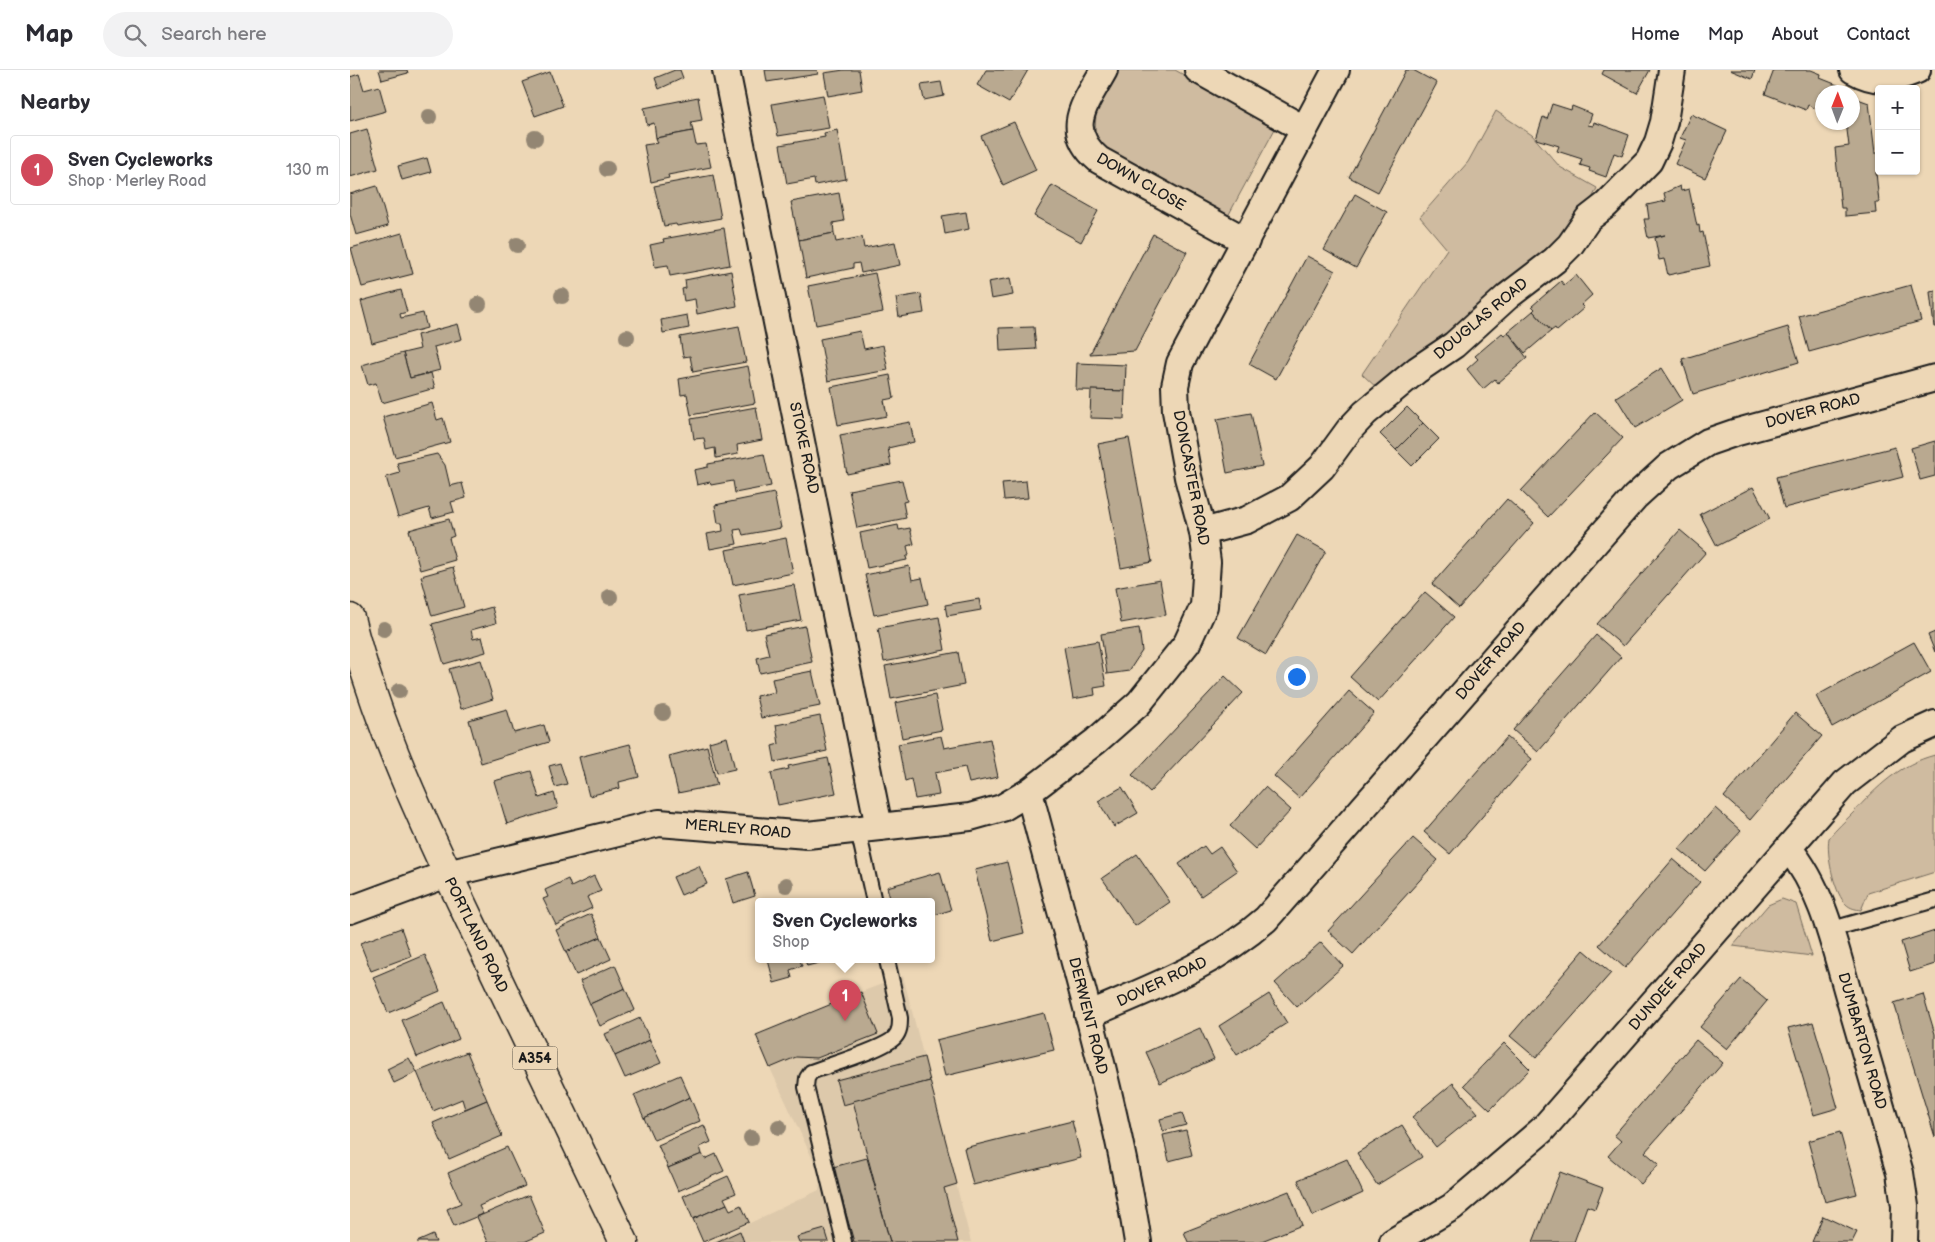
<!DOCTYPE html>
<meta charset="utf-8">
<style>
:root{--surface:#fff;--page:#f2f2f3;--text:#2b2b33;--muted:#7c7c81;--line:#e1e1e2;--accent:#d1495b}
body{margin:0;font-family:"Balsamiq Sans",sans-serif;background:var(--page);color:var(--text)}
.controls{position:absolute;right:15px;top:15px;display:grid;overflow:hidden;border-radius:5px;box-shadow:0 1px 4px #0004}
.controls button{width:45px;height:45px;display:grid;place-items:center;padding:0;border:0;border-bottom:1px solid var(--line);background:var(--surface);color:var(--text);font:25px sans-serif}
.compass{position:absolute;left:1465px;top:15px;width:45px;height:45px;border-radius:50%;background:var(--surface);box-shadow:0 1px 4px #0004;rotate:1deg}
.you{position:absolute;left:946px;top:606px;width:18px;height:18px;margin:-12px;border:4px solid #fff;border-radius:50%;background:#1a73e8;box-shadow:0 0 0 8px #1a73e833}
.badge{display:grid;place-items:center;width:32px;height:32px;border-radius:50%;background:var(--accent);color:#fff;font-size:16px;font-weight:700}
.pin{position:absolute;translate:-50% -41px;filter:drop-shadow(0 1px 2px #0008)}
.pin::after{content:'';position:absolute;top:26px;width:18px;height:15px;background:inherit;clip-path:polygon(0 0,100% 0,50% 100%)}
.popup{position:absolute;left:405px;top:828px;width:180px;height:65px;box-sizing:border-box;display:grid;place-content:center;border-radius:5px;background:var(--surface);filter:drop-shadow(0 1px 4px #0005);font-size:16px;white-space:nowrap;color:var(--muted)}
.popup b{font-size:19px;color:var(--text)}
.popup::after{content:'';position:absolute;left:50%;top:100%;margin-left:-10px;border:10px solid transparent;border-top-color:var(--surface)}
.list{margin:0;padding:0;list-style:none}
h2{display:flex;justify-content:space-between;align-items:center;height:65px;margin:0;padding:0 20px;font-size:21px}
h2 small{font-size:16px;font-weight:400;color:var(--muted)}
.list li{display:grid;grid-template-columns:32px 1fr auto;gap:15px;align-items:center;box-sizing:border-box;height:70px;margin:0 10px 10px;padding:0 10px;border:1px solid var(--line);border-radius:5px}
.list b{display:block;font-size:19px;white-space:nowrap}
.list p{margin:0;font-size:16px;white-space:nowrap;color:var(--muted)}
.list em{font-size:16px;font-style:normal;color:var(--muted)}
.icon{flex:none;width:28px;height:28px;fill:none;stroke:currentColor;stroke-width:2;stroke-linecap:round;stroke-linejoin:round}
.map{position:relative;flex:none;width:1585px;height:1172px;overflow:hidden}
header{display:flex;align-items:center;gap:30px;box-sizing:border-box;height:70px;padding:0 25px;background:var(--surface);border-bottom:1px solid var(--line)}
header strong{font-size:24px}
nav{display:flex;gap:28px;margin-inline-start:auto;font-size:18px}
.search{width:350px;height:45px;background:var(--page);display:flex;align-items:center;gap:12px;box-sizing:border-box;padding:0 18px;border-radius:28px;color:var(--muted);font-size:19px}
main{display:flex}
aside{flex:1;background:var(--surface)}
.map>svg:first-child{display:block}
.built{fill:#ddc9ab}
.green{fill:#cfbba0;stroke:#766c5e}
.building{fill:#b9a990;stroke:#1c1c1c}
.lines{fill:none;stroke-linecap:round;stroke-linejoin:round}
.service-casing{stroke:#1c1c1c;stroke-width:18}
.minor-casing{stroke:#1c1c1c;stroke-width:30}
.trunk-casing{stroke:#1c1c1c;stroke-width:31}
.service{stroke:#edd7b6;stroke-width:14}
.minor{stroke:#edd7b6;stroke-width:26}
.trunk{stroke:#edd7b6;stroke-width:28}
.tree{fill:#938673}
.labels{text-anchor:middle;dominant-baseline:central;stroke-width:4;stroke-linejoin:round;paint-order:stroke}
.shield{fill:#edd7b6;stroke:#5b544a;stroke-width:1}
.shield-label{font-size:14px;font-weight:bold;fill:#1c1c1c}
.street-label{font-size:15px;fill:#1c1c1c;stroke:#edd7b6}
</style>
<header>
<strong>Map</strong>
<div class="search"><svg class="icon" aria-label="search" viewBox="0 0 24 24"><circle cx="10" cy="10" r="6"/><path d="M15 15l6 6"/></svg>Search here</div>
<nav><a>Home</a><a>Map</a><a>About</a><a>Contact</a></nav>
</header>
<main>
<aside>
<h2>Nearby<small></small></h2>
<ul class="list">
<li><span class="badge">1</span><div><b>Sven Cycleworks</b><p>Shop · Merley Road</p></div><em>130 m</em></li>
</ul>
</aside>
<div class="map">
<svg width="1585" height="1172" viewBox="0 0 1585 1172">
<rect width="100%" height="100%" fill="#edd7b6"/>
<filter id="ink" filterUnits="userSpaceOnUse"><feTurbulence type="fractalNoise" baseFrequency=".02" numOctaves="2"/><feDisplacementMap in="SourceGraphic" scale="10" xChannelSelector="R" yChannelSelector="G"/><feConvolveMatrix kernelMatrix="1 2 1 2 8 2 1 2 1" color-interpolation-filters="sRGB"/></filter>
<g filter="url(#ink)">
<polygon class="built" points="553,906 621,1172 360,1172 469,1120 471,1107 420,998 511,922"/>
<g class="green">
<polygon points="768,0 825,0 926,57 878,146 756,82 745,62 746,43"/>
<polygon points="1146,41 1182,65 1210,97 1247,118 1233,148 1217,166 1029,320 1012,304 1097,179 1070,147 1118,92"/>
<path d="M 1585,685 L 1585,802 L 1518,823 L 1511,840 C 1504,839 1499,838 1494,832 C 1484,820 1476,784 1479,768 C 1486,759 1495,751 1503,743 C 1527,717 1550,694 1585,685 Z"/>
<polygon points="1432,829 1446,834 1462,886 1383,876 1418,835"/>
</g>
<g class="building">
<polygon points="29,0 57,0 58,3 32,10"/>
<polygon points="325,0 330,0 333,8 309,19 305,8"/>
<polygon points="415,0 467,0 468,4 417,12"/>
<polygon points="494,0 509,0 512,20 478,26 474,3"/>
<polygon points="636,0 678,0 659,33 627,15"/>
<polygon points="1056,0 1063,0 1087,13 1028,122 999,107"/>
<polygon points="1254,0 1300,0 1287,23 1252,4"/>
<polygon points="1380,0 1405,0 1402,9"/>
<polygon points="1424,0 1461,0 1471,4 1470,8 1490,16 1488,21 1492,22 1472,22 1472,41 1458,35 1456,40 1415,24"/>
<polygon points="200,2 213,36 185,46 172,12"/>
<polygon points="9,4 14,20 29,16 36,41 0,51 0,7"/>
<polygon points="591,12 594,26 574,30 571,15"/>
<polygon points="473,25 479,58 428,66 422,34"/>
<polygon points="348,27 352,50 341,52 343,61 306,68 304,53 297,55 294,38"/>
<polygon points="1502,27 1519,33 1525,83 1529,83 1529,101 1534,101 1526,102 1529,133 1525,133 1526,143 1495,146 1495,138 1491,138 1485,78 1499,76 1496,52 1502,52"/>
<polygon points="1202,34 1221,40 1222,36 1242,44 1238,55 1243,56 1244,52 1279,65 1272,86 1264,83 1256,107 1239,101 1240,98 1230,95 1232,89 1207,81 1209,76 1186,69 1193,47 1197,49"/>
<polygon points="1341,44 1377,61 1355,108 1325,94 1336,70 1330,68"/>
<polygon points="664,52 686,100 653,115 631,66"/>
<polygon points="17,59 28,99 0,107 0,64"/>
<polygon points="487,60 496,109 465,115 464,109 437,114 430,75 475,67 474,63"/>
<polygon points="343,61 346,75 356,74 361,97 318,105 319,108 301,112 294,75 308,73 306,68"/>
<polygon points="77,88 81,102 52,110 48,96"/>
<polygon points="363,105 371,148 327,156 326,154 314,156 304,116"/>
<polygon points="702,115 748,141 731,172 684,146"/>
<polygon points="27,116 38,156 6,165 0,144 0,124"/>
<polygon points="1330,116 1331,121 1339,119 1347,156 1349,155 1350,163 1353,162 1360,196 1318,205 1314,189 1309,190 1305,168 1315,165 1298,168 1294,149 1299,149 1297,135 1316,131 1314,123"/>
<polygon points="489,123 494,151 483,153 484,163 449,170 441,132"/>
<polygon points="1005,124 1037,142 1006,198 974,180"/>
<polygon points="616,142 619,159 595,164 592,146"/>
<polygon points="374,158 380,195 320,206 318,195 305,197 300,175 314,172 313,169"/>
<polygon points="52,163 63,204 12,217 1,178"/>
<polygon points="484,163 486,172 512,167 514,178 545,172 550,195 511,203 509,193 503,194 503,198 456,208 449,170"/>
<polygon points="803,164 837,182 785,281 740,284"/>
<polygon points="957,186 985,201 926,309 899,294"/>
<polygon points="381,201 387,236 347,244 345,229 334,231 332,219 336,218 335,210"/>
<polygon points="525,203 533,242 466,255 458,216"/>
<polygon points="1226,205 1242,225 1231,235 1234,238 1207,261 1205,258 1201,261 1183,241 1185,239 1182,236 1211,211 1214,215"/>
<polygon points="660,208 663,225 641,229 638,212"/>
<polygon points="1561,215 1571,251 1459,282 1449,246"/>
<polygon points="51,220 57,242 50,244 51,248 73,243 77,258 22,273 11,231"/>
<polygon points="1585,221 1585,257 1584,257 1580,222"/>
<polygon points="571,224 574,243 549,247 546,228"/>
<polygon points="1183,241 1201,261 1175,283 1158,262"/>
<polygon points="337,245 339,258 313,263 311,250"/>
<polygon points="108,254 112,269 84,277 90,300 60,308 53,283 70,279 67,265"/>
<polygon points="389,256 396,292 343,302 340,286 333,287 330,267"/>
<polygon points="684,257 686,279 650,281 649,258"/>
<polygon points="1438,257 1449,292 1343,324 1332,289"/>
<polygon points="510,261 514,279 533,275 538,300 478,311 470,269"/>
<polygon points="1158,262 1177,288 1148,313 1145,309 1133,319 1117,299 1128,289 1125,286 1152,263 1154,265"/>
<polygon points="53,283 60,308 81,303 85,318 32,333 26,313 18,315 12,295"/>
<polygon points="727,293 776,295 775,321 726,320"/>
<polygon points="398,296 405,333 341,345 337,324 331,325 329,309"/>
<polygon points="1312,298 1332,330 1285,358 1266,327"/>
<polygon points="540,305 544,328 534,330 537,346 488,355 481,317"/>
<polygon points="741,320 775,321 774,349 740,348"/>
<polygon points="82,333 87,350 93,348 100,372 45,387 33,347"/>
<polygon points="406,337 412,370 387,375 388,384 366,388 365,378 356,380 354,368 344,369 341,349"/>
<polygon points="1057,337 1073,353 1046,380 1030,364"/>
<polygon points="1245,342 1273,368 1198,447 1171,421"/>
<polygon points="901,343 912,396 877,403 867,349"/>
<polygon points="560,352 564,372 538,378 541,395 497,404 490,365"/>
<polygon points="1073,353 1089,369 1062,396 1046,380"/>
<polygon points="779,368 802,492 771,498 748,374"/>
<polygon points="1585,371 1585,406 1570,410 1561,378"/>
<polygon points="1545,377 1553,407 1434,438 1426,407"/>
<polygon points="87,384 95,395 100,416 112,413 116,428 101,432 104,442 82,448 79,438 48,447 36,407 50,403 47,393"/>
<polygon points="414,384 421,416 385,423 383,411 361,415 360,412 347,415 344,400 358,397 358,394"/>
<polygon points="552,410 557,431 553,432 556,448 507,458 499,420"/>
<polygon points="676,411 678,428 654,430 652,413"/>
<polygon points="1403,417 1420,449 1367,476 1350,444"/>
<polygon points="424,423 431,458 393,465 391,459 384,460 387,474 360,479 357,464 373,461 372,453 368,453 365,435"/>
<polygon points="1157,429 1184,453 1109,538 1082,514"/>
<polygon points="99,449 104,466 99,468 105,490 70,500 59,460"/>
<polygon points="548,455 549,460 560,458 564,474 557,476 559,485 556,487 557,490 517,498 510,463"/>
<polygon points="1330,460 1356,482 1273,576 1247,554"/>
<polygon points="947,465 976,481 916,585 888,568"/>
<polygon points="436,468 443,503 383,515 376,480"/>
<polygon points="559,496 562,510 572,508 578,534 524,545 515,505"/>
<polygon points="103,497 114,537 82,546 71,506"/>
<polygon points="810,510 816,545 771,553 765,518"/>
<polygon points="444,515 451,550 396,560 389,525"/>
<polygon points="1075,522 1104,547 1028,632 1000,607"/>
<polygon points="629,529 631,540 597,546 595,535"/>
<polygon points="142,537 146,553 121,560 123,569 132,567 136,582 94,594 82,554"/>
<polygon points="589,547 595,580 534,592 528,558"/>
<polygon points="455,556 462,592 410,603 407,588 419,585 414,564"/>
<polygon points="789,558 792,581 779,601 757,604 751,564"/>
<polygon points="1585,562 1585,582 1578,565"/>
<polygon points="1246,565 1271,587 1188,682 1163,660"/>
<polygon points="748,571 756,616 744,618 745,625 723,629 714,577"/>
<polygon points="1564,572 1581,602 1482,657 1466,626"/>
<polygon points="608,582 614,615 541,629 535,596"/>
<polygon points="131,590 143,629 111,639 99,599"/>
<polygon points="462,601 470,636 411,648 406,626 425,622 422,609"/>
<polygon points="875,606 893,623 800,722 782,705"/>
<polygon points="999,621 1024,643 949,728 924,706"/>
<polygon points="585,625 592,660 552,668 545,633"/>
<polygon points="157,639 164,663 194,655 199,672 131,693 119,650"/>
<polygon points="1445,643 1472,666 1400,750 1374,727"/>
<polygon points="470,646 477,681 425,692 422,676 429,674 426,655"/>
<polygon points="591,666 594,678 640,669 648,707 619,713 615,697 585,703 589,725 565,729 561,709 555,711 548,674"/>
<polygon points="377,667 385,699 367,703 359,672"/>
<polygon points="1157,667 1182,689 1100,784 1074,762"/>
<polygon points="280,674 289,707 269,712 270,718 239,726 229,687"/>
<polygon points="357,676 367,715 328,723 319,686"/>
<polygon points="478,688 486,723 428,735 421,703 439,699 438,696"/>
<polygon points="210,693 217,714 205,717 199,696"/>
<polygon points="181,701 189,728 204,723 208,738 157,754 144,711"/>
<polygon points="772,717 788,743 764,757 748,731"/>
<polygon points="915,717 941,740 905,779 880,756"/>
<polygon points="1365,738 1391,761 1355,801 1329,779"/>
<polygon points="1063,768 1088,790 1003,884 978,861"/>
<polygon points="854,776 860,784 870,777 887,801 851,826 829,794"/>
<polygon points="787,784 820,832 785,856 752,808"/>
<polygon points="1323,789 1350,812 1275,898 1249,875"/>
<polygon points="657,792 674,863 642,871 625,800"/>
<polygon points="349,796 357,814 331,825 323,807"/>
<polygon points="398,802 405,826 383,833 376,809"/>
<polygon points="590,802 601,840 581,846 581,832 541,832 537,817"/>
<polygon points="244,806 251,821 237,827 242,838 206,855 193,829 198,827 195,820 218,809 221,817"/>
<polygon points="241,844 251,867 216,882 206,860"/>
<polygon points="51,858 61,886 21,901 10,873"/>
<polygon points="1585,861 1585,894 1560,902 1551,872"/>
<polygon points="251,867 261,889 226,905 216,882"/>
<polygon points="971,872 993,896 947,937 925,913"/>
<polygon points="1234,880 1261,903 1186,988 1160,966"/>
<polygon points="75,885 90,921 38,943 23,907"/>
<polygon points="418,890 450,890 452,896 440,900 442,908 424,913"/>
<polygon points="455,890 480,890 457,896"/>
<polygon points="265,895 275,918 240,934 230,911"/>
<polygon points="1391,909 1417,931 1377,979 1350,957"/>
<polygon points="275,918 285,940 250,956 240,934"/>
<polygon points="511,922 528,964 467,988 446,987 420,998 406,965"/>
<polygon points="919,924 937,953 887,985 869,956"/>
<polygon points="1573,924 1585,964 1585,1067 1544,933"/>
<polygon points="94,932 109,969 67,987 52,950"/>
<polygon points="694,943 704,980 595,1006 586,970"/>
<polygon points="290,948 300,970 265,986 255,964"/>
<polygon points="1463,952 1488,1038 1464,1045 1438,958"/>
<polygon points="850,958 864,989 810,1013 796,982"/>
<polygon points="300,970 311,993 275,1008 265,986"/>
<polygon points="1346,970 1373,993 1295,1082 1309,1094 1291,1114 1258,1086 1271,1071 1264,1065"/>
<polygon points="1154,973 1180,999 1140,1040 1114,1015"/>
<polygon points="117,982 137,1030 115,1039 112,1029 83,1041 67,1002"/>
<polygon points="574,987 580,1011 493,1035 486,1010"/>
<polygon points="59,988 67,1002 44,1013 37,999"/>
<polygon points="330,1005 340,1027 294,1048 284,1025"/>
<polygon points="580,1011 607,1114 594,1118 608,1172 540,1172 503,1031"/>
<polygon points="1103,1013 1128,1043 1086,1077 1062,1047"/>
<polygon points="340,1027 350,1051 304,1070 294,1048"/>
<polygon points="137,1030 152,1066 99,1089 83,1053"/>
<polygon points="832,1043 836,1055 813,1061 810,1049"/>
<polygon points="722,1051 731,1088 623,1115 614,1078"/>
<polygon points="354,1055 361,1072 350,1077 352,1084 318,1098 308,1075"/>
<polygon points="1052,1055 1072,1087 1027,1115 1007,1083"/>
<polygon points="836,1060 842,1085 819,1091 813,1065"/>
<polygon points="1490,1062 1507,1124 1475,1132 1458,1071"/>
<polygon points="157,1077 175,1116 129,1136 133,1144 104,1156 97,1139 111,1133 98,1103"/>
<polygon points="352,1084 355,1089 366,1084 374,1101 328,1121 318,1098"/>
<polygon points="517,1088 540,1172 504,1172 483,1097"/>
<polygon points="997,1089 1013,1123 963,1146 948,1110"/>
<polygon points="1210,1102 1253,1118 1245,1139 1237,1136 1224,1172 1183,1172"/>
<polygon points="378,1106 386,1123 374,1128 377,1134 343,1149 333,1126"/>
<polygon points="939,1121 952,1155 909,1172 838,1172 834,1162"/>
<polygon points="179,1125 195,1163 174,1172 138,1172 127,1147"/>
<polygon points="377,1134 380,1140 391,1135 399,1152 353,1172 343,1149"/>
<polygon points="1473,1146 1507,1162 1502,1172 1462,1172"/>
<polygon points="475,1159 479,1172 449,1172 447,1167"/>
<polygon points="390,1161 394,1172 366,1172"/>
<polygon points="83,1165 86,1172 67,1172"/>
</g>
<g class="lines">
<g class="service-casing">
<g id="service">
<polyline points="508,760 524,832"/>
<polyline points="1479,860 1585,830"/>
<path d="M 494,1172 L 456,1017 L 457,1008 L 461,1002 C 479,995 535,979 545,967 C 550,961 550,955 550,948 L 537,890"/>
</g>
</g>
<g class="minor-casing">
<g id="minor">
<polyline points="376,0 529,757"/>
<path d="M 754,0 C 736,33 712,59 749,90 L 896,171"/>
<polyline points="848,0 954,59"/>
<path d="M 1503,0 C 1528,14 1542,10 1567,0"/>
<polyline points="853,462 897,450 939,428 972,397 999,360 1015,343 1067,300 1104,275 1158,226 1205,190 1220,175 1238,149 1256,135 1299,91 1308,72 1314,52 1322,0"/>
<path d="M 679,722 C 718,871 764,1020 788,1172"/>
<path d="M 1439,779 C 1474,821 1485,879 1500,930 C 1517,988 1533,1045 1550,1103 L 1555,1136 L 1554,1172"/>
<polyline points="0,840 97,804 309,753 457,765 620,747 652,738 679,722 746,671 789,633 837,573 854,536 857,492 853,462 838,407 826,341 825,316 830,293 986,0"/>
<path d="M 738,945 C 801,918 864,895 916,849 L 1285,427 L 1319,396 L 1358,372 L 1384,363 L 1585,308"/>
<polyline points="1043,1172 1102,1137 1192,1060 1495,713 1552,669 1585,654"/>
</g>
</g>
<g class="trunk-casing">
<path id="trunk" d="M 0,548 C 29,664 81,769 132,876 C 179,975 226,1074 274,1172"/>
</g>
<use href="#service" class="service"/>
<use href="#minor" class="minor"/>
<use href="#trunk" class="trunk"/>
</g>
<g class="tree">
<circle cx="79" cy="47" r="8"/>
<circle cx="185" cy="68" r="8"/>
<circle cx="257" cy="99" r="8"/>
<circle cx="167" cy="175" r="8"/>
<circle cx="212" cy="226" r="8"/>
<circle cx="129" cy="234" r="8"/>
<circle cx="277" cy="267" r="8"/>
<circle cx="260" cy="527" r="8"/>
<circle cx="34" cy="559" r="8"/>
<circle cx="49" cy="621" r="8"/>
<circle cx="313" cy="643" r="8"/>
<circle cx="436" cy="815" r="8"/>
<circle cx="429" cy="1057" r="8"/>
<circle cx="401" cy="1068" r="8"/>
</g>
</g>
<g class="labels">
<rect class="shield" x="162.5" y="976.5" width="45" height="23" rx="4"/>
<g class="shield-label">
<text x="185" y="988">A354</text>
</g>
<g class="street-label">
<text transform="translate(791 112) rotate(30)">DOWN CLOSE</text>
<text transform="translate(1131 249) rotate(-40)">DOUGLAS ROAD</text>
<text transform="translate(1463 341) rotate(-15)">DOVER ROAD</text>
<text transform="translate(454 378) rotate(78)">STOKE ROAD</text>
<text transform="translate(841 408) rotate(79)">DONCASTER ROAD</text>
<text transform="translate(1141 591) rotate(-49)">DOVER ROAD</text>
<text transform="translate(388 759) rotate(5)">MERLEY ROAD</text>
<text transform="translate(126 865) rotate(64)">PORTLAND ROAD</text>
<text transform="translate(812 912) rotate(-25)">DOVER ROAD</text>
<text transform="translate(1318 917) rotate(-49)">DUNDEE ROAD</text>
<text transform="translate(738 946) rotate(76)">DERWENT ROAD</text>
<text transform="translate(1512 971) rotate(74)">DUMBARTON ROAD</text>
</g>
</g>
</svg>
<div class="controls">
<button>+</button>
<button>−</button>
</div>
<svg class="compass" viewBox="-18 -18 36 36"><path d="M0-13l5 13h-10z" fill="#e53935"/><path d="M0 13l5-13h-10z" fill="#7c7c81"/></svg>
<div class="you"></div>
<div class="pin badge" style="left:495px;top:951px">1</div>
<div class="popup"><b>Sven Cycleworks</b>Shop</div>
</div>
</main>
